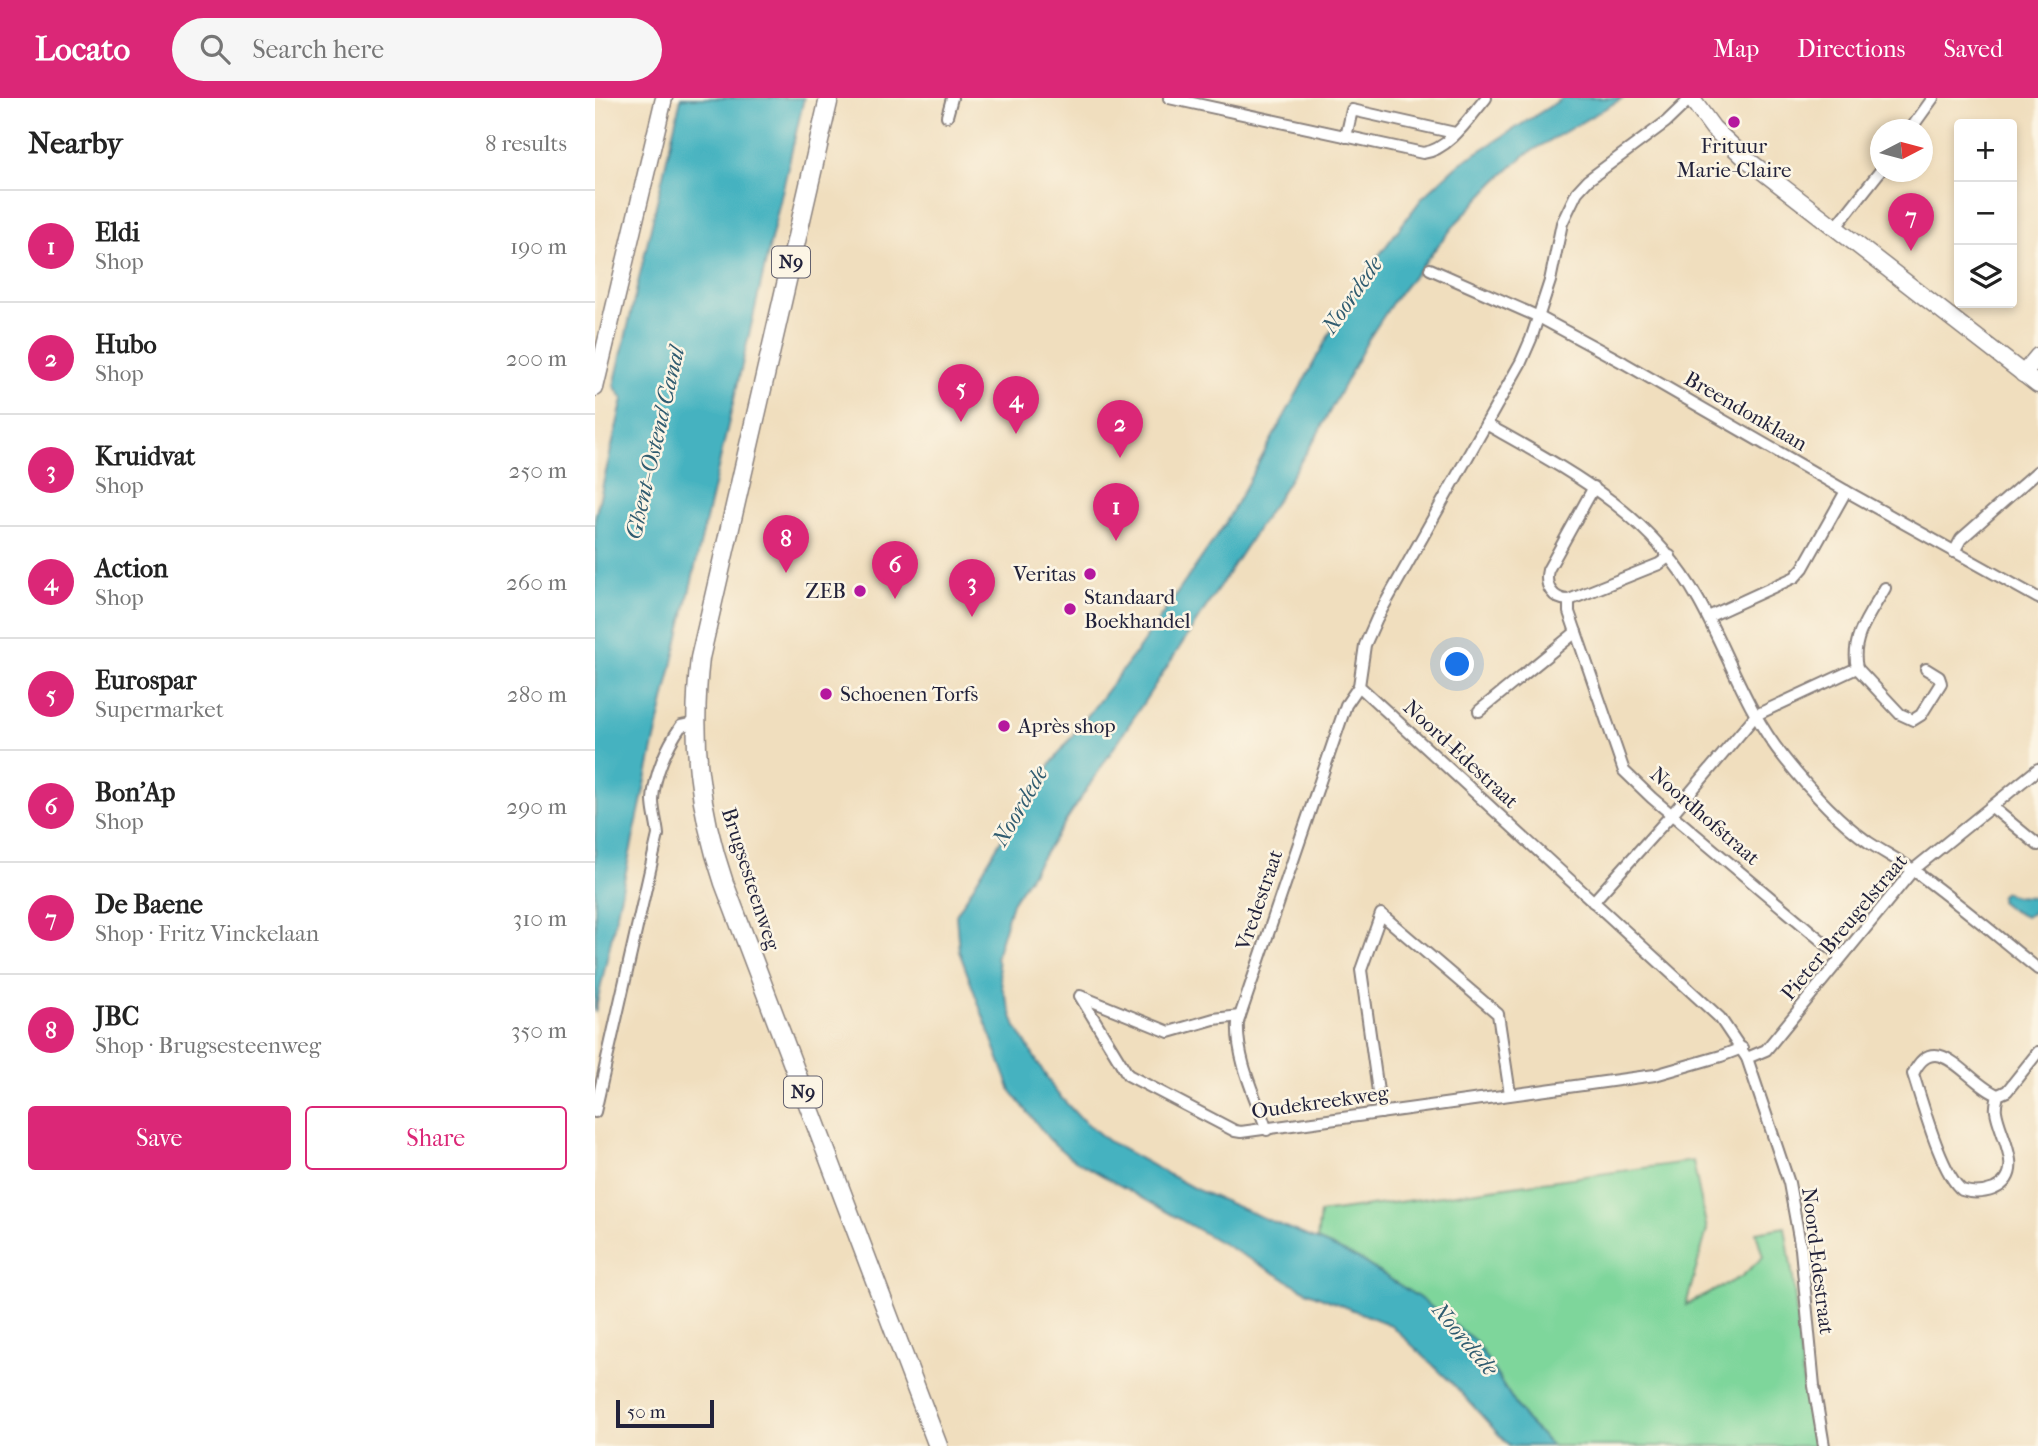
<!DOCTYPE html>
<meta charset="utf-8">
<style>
:root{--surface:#fff;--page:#f6f6f6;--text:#222;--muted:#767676;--line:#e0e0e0;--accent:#db2777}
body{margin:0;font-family:"IM FELL French Canon",serif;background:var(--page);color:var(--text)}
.controls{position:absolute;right:21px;top:21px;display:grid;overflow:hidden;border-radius:7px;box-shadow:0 4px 10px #0003}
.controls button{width:63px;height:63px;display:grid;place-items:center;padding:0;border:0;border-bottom:2px solid var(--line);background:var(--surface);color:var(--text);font:35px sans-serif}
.compass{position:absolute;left:1275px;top:21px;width:63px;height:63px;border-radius:50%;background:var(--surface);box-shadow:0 4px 10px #0003;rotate:84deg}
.scale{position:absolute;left:21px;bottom:18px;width:98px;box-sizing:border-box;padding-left:7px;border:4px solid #22223b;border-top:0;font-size:19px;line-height:24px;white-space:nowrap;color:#22223b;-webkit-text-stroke:5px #fcf5e5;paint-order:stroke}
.you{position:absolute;left:863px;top:567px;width:24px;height:24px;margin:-18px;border:5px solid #fff;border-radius:50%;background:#1a73e8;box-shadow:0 0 0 10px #1a73e833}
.badge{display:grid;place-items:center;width:46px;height:46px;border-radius:50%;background:var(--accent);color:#fff;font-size:23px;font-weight:700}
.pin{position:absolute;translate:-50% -58px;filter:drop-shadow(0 2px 4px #0008)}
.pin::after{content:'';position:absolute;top:37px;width:24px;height:21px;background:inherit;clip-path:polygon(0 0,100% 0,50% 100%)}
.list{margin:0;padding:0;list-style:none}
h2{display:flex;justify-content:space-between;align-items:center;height:91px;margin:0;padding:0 28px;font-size:30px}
h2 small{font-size:23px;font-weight:400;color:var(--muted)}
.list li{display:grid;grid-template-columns:46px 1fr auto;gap:21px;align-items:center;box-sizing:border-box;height:112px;padding:0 28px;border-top:2px solid var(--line)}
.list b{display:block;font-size:26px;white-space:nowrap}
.list p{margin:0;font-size:23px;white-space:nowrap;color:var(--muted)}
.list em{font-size:23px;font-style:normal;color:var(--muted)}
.actions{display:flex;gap:14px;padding:21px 28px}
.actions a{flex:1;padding:16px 0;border:2px solid var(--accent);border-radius:7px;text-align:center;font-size:24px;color:var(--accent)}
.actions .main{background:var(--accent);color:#fff}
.icon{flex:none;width:38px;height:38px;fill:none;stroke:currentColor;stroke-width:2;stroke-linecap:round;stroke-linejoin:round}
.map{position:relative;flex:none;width:1443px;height:1348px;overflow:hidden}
header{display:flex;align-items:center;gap:42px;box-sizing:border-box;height:98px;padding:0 35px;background:var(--accent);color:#fff}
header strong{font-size:33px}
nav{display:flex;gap:38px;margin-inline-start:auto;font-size:24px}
.search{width:490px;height:63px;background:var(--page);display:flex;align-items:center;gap:18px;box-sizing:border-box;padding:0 24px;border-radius:38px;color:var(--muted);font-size:26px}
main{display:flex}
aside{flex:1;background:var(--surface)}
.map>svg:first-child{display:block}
.green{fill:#7ed69b;stroke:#507c6b;stroke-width:2}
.water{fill:#44b2c0;stroke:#336a7e;stroke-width:2}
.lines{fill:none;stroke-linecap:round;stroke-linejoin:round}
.street-casing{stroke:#89807c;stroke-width:14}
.secondary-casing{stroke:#89807c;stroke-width:19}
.primary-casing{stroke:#89807c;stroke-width:21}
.street{stroke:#fff;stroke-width:10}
.secondary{stroke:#fff;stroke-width:16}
.primary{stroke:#fff;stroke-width:18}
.poi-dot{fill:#b5179e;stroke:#fcf5e5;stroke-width:2.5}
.labels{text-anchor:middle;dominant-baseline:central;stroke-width:5;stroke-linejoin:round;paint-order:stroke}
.shield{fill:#fcf5e5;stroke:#63616e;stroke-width:2}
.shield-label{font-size:19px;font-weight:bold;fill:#22223b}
.poi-label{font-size:21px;fill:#22223b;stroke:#fcf5e5;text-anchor:start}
.street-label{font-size:21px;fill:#22223b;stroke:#fcf5e5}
.water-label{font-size:23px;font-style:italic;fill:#305c70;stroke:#fcf5e5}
</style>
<header>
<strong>Locato</strong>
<div class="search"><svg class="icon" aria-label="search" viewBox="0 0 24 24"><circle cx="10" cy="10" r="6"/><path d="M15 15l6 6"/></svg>Search here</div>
<nav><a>Map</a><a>Directions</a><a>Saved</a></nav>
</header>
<main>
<aside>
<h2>Nearby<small>8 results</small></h2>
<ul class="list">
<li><span class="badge">1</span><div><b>Eldi</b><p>Shop</p></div><em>190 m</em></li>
<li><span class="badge">2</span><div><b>Hubo</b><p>Shop</p></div><em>200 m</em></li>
<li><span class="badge">3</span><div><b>Kruidvat</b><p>Shop</p></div><em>250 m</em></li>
<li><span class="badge">4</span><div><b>Action</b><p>Shop</p></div><em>260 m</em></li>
<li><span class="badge">5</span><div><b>Eurospar</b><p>Supermarket</p></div><em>280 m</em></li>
<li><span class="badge">6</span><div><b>Bon'Ap</b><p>Shop</p></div><em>290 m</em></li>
<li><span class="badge">7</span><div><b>De Baene</b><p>Shop · Fritz Vinckelaan</p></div><em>310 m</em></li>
<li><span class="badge">8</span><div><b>JBC</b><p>Shop · Brugsesteenweg</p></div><em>350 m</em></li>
</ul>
<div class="actions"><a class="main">Save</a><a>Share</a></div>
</aside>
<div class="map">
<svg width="1443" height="1348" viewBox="0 0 1443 1348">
<rect width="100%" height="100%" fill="#fcf5e5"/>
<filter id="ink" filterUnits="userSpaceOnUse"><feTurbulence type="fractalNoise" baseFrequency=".0143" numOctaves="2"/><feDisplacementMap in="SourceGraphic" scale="14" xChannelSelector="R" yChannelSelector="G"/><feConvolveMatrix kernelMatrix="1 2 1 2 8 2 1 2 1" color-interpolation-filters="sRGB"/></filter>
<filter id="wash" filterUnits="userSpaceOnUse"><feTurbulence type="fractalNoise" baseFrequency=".00686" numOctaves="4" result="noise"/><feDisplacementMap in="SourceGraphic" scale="28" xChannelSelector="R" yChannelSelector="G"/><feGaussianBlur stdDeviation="1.57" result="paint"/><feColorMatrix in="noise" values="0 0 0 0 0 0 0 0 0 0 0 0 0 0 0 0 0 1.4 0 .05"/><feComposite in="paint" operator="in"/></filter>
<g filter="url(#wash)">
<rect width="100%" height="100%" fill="#f0debe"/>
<polygon class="green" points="1098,1063 1112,1132 1091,1207 1146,1179 1168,1159 1161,1134 1190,1129 1198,1180 1209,1291 1220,1348 957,1348 930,1321 880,1243 823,1199 765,1162 722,1142 725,1115"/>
<g class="water">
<polygon points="86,0 209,0 58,650 0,915 0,420 28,301 19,288"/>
<polygon points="968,0 1028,0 930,57 901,83 862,124 799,202 773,242 721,339 684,398 417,805 401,858 407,889 421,929 460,993 483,1018 513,1043 600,1091 738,1149 765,1162 823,1199 880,1243 930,1321 957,1348 914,1348 862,1290 796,1227 713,1194 473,1058 454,1041 416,993 364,853 361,817 406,742 455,667 542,553 630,426 761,188 828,99 861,68"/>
<polygon points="1410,794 1419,798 1438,799 1440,804 1438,815 1430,819 1416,812 1405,803 1406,797"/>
</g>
</g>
<g filter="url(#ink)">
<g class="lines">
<g class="street-casing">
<g id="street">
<path d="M 574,0 L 828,55 C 854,52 875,19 891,0"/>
<polyline points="1096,0 1071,24 993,82 982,94 967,125 955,183 936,241 926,264 782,520 770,547 764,588 1125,920 1152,960 1194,1085 1206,1151 1219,1288 1229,1348"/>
<polyline points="352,18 357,0"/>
<polyline points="1315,32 1338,0"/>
<polyline points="751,39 757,12 860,35"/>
<polyline points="1241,129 1286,72"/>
<polyline points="835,171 944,219 1029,265 1251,393 1443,500"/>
<path d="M 891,326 C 976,374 1055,414 1104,503 C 1133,555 1152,615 1190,661 C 1214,691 1242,722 1273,744 C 1288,754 1304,762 1318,772 C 1361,803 1402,838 1443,871"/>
<path d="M 999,389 L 953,472 C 949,488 958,502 974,502 L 1064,466 L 1075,458"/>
<polyline points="1359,454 1366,441 1443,373"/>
<polyline points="974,502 974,514 1029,673 1057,700 1246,859"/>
<polyline points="1113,519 1200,479 1208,470 1251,393"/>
<polyline points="1262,570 1305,616 1318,622 1326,617 1346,585 1344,579 1331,571"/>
<polyline points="884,613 981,534"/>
<polyline points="1397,709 1443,747"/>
<path d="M 998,804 L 1077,716 L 1161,617 L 1262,570 C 1255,539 1276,515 1290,490"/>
<polyline points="645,918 619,921 574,934 485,898 533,977 640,1033 646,1034 1060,977 1126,958 1147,950"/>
<polyline points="1152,960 1171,952 1318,772 1443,671"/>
<path d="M 1403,997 C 1402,1002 1400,1008 1401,1013 C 1404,1037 1433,1076 1399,1091 C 1388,1095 1378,1096 1367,1092 C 1346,1076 1327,1003 1318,976 C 1341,927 1374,987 1403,997 L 1412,993 L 1443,954"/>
<path d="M 0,1014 L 63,737 C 62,725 58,714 58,702 C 59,677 72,648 86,628 L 100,625"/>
<polyline points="786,1015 766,872 786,816 903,916 915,996"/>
<path d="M 672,1032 C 660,998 641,961 643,924 L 751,607 L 764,588"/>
</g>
</g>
<g class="secondary-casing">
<g id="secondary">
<polyline points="1096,0 1118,30 1149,59 1443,287"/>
<polyline points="1428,276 1443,258"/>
<polyline points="0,290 69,0"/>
</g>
</g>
<g class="primary-casing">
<path id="primary" d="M 234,0 L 105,560 C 96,639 103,709 129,785 L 343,1348"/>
</g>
<use href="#street" class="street"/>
<use href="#secondary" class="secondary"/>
<use href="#primary" class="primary"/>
</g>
</g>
<g class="poi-dot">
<circle cx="1139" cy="24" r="7"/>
<circle cx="495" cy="476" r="7"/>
<circle cx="265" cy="493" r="7"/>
<circle cx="475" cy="511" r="7"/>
<circle cx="231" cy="596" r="7"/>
<circle cx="409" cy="628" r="7"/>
</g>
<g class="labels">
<g class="shield">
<rect x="177" y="148.5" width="38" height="31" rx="5"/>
<rect x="189" y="978.5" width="38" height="31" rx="5"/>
</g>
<g class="shield-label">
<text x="196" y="164">N9</text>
<text x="208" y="994">N9</text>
</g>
<g class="poi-label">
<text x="1139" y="48" text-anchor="middle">Frituur<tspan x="1139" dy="24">Marie-Claire</tspan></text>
<text x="481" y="476" text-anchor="end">Veritas</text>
<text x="251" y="493" text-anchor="end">ZEB</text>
<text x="489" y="499">Standaard<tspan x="489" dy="24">Boekhandel</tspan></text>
<text x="245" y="596">Schoenen Torfs</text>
<text x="423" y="628">Après shop</text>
</g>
<g class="street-label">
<text transform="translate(1151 313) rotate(30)">Breendonklaan</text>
<text transform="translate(866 656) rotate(43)">Noord-Edestraat</text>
<text transform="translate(1110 718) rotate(41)">Noordhofstraat</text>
<text transform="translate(156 781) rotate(72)">Brugsesteenweg</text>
<text transform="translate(664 802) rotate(-71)">Vredestraat</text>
<text transform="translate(1249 829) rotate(-50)">Pieter Breugelstraat</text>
<text transform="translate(725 1004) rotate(-8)">Oudekreekweg</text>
<text transform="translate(1223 1163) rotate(83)">Noord-Edestraat</text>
</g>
<g class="water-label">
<text transform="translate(757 197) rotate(-55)">Noordede</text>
<text transform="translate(60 345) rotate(-77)">Ghent–Ostend Canal</text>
<text transform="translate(425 708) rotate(-60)">Noordede</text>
<text transform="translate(870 1241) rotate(50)">Noordede</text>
</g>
</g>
</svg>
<div class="controls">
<button>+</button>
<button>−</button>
<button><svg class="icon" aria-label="layers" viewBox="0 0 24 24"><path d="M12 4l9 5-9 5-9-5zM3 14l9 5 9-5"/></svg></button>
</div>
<svg class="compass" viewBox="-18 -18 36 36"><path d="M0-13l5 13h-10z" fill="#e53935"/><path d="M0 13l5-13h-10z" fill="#767676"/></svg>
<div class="scale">50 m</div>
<div class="you"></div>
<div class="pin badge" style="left:521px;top:443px">1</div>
<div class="pin badge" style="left:525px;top:360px">2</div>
<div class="pin badge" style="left:377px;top:519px">3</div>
<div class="pin badge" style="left:421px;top:336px">4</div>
<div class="pin badge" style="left:366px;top:324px">5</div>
<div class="pin badge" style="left:300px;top:501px">6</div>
<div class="pin badge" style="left:1316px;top:153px">7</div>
<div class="pin badge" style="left:191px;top:475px">8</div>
</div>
</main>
